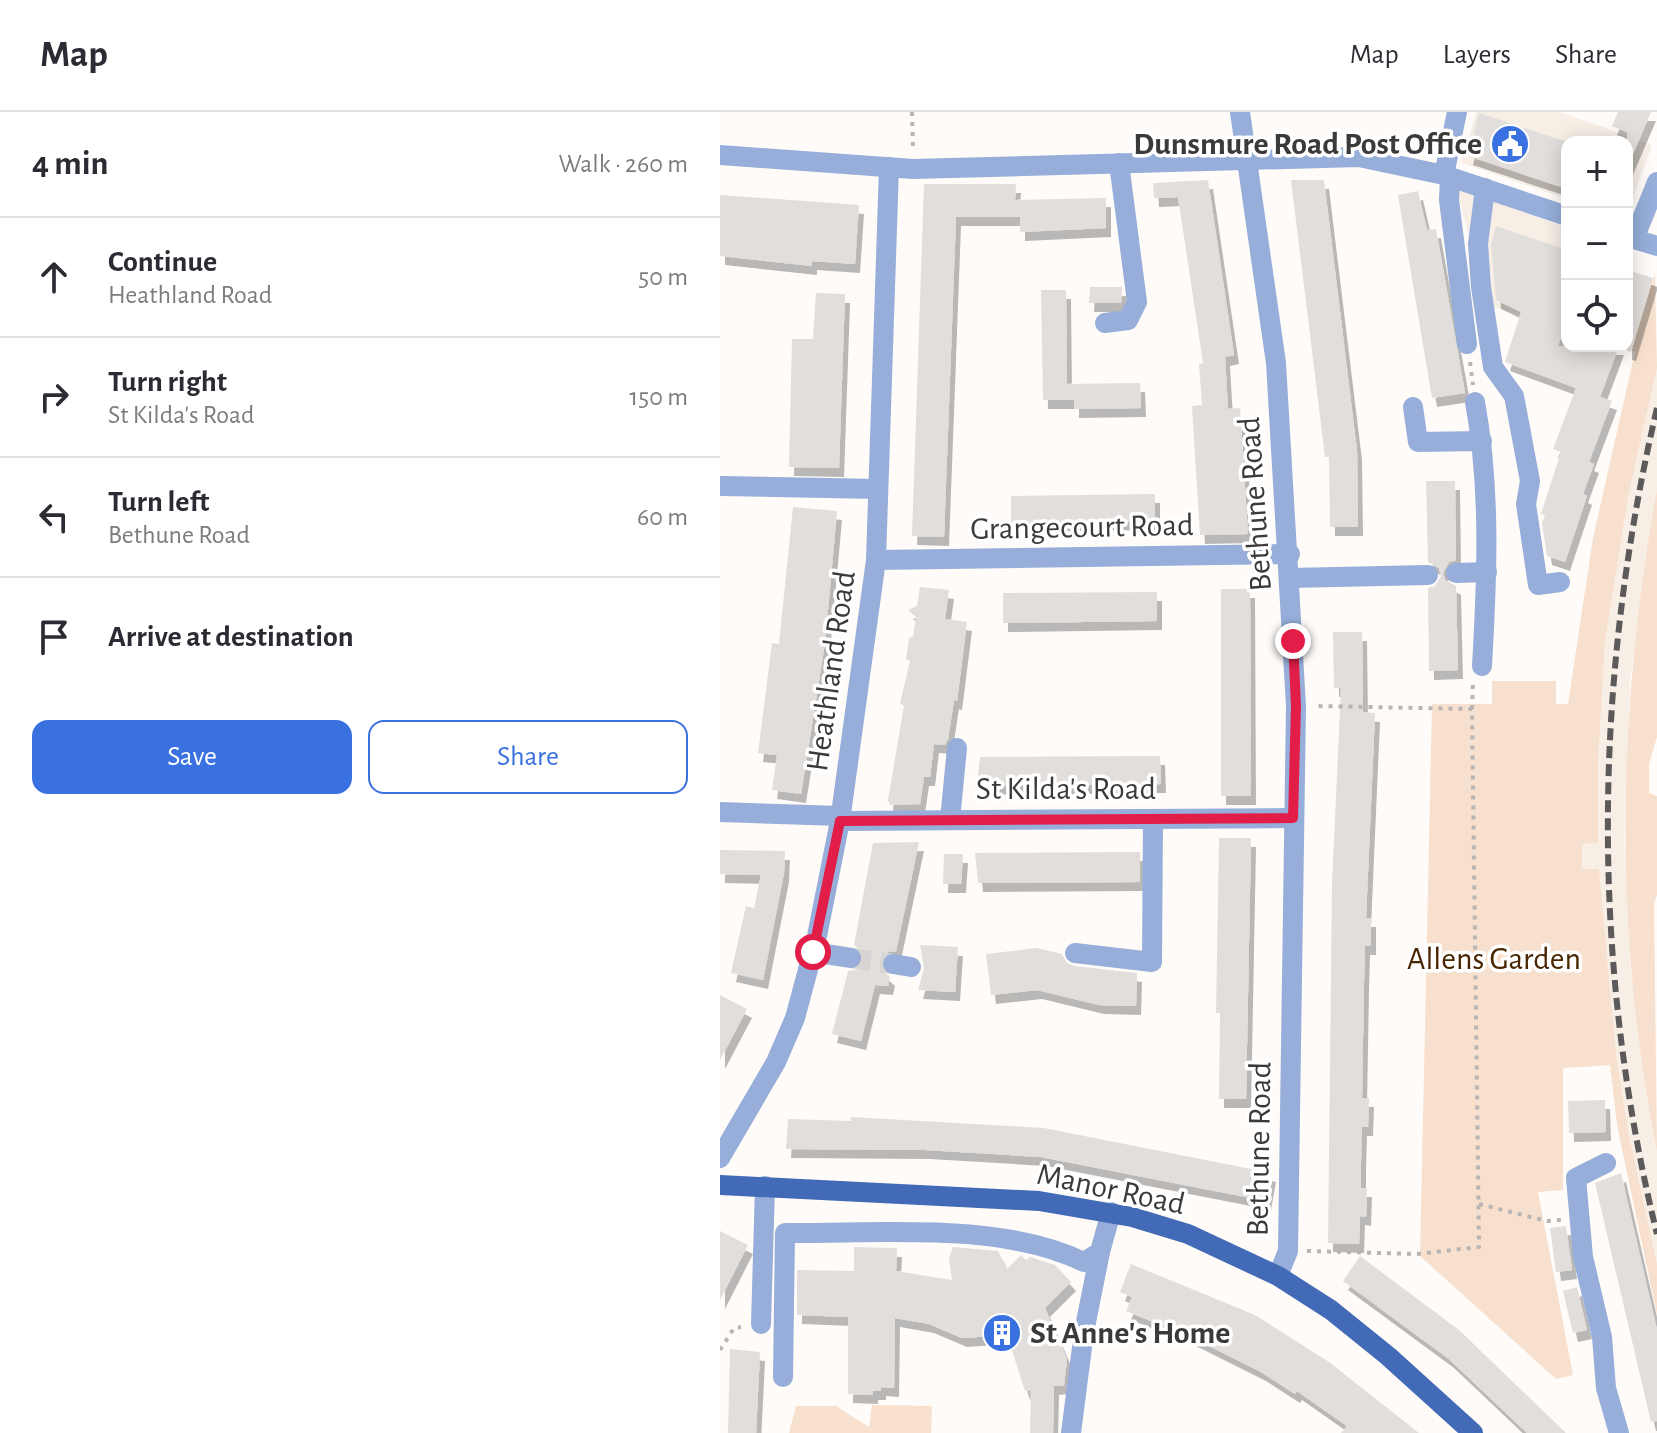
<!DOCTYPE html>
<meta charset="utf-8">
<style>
:root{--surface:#fff;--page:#f7f7f7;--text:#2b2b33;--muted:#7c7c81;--line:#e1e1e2;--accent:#3971e0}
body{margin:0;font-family:"Alegreya Sans",sans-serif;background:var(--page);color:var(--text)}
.controls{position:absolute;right:24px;top:24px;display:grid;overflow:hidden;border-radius:16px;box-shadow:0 4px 20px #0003}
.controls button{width:72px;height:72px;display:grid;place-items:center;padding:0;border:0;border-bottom:2px solid var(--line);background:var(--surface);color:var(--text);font:40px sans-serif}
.stop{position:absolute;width:24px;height:24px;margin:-18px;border:6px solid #e11d48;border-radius:50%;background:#fff}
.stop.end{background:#e11d48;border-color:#fff;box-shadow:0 2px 8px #0008}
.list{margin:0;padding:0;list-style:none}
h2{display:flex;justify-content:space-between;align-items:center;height:104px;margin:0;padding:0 32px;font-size:34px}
h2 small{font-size:26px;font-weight:400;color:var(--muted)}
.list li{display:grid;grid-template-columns:52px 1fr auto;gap:24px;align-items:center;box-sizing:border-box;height:120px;padding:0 32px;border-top:2px solid var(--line)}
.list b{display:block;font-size:30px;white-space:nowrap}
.list p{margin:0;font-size:26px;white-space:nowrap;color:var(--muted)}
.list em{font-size:26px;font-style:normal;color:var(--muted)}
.actions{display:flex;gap:16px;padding:24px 32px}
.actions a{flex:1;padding:18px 0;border:2px solid var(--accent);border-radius:16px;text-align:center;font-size:28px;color:var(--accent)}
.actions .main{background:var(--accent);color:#fff}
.icon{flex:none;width:44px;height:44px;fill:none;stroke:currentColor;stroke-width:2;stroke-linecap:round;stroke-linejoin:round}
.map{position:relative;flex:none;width:937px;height:1321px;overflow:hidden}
header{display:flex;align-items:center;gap:48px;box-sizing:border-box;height:112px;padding:0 40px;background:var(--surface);border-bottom:2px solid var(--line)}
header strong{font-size:38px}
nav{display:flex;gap:44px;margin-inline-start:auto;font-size:28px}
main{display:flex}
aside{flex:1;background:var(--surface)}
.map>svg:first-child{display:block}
.built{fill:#f7eee6}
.green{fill:#f7e0cd}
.building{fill:#e1dedc;filter:url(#shadow)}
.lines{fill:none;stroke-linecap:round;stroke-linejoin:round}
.minor-tunnel{stroke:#d7d4d3;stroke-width:20;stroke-dasharray:20 10;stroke-linecap:butt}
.path{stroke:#b8b5b4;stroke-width:4;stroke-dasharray:4 6;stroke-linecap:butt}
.minor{stroke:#96aed9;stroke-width:20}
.major{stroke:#436ab7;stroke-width:20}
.rail{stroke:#5b5959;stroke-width:6;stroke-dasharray:12 6;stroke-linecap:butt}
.route{stroke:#e11d48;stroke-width:10}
.labels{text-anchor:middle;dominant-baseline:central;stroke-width:7;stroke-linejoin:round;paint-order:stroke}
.poi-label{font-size:32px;font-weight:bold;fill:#3b3939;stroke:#fff;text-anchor:end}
.street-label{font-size:32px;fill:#3b3939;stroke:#fff}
.park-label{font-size:32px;fill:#492600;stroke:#fff}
</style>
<header>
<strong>Map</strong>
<nav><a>Map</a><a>Layers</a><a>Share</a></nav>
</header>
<main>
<aside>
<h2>4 min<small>Walk · 260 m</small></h2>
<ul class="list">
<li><svg class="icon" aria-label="ahead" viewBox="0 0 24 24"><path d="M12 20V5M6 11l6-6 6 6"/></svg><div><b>Continue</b><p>Heathland Road</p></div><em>50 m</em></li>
<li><svg class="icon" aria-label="right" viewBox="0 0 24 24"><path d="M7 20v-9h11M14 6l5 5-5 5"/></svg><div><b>Turn right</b><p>St Kilda's Road</p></div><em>150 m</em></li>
<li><svg class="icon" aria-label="left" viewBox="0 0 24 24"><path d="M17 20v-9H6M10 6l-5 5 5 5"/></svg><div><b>Turn left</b><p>Bethune Road</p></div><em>60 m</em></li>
<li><svg class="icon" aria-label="arrive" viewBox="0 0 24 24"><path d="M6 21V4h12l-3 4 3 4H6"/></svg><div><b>Arrive at destination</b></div></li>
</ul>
<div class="actions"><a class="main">Save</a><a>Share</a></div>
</aside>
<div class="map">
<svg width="937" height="1321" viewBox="0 0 937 1321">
<defs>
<filter id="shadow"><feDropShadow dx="5" dy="9" stdDeviation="0" flood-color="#0004"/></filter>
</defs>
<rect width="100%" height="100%" fill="#fefbf9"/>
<g class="built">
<polygon points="756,0 840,0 932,33 911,92 907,96 907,30 847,30 847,87 742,51"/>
<polygon points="736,76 847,116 847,218 768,193"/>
<polygon points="937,256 937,378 910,569 904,728 911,861 937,1039 937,1152 909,1024 896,941 879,757 862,757 862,732 878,731 878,652 885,531 908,385"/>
</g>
<g class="green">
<polygon points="935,161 937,256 908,385 885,531 878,652 878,731 862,732 862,757 879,757 896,941 909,1024 937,1152 937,1203 897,1013 890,953 843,956 843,1078 818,1080 853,1263 836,1267 700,1144 712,592 772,592 772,569 836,569 836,592 848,592 873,426 915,240 911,238"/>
<path d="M 937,378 L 937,625 L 929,652 L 929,681 L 937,684 L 937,783 L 934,791 L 937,1039 C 893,819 897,597 937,378 Z"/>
<polygon points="152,1293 212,1294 211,1321 69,1321 76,1294 116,1294 149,1315"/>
</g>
<g class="building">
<polygon points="898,0 931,0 907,56 907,20 892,14"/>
<polygon points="759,1 847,30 847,77 748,44"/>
<polygon points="488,68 514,243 505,245 508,297 520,296 528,422 480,423 472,294 482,293 479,252 483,251 458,85 434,86 433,71"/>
<polygon points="571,68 604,68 637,339 638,415 610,415 609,345 605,345"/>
<polygon points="204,72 296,72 295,88 386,86 386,116 300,120 300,105 236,105 224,425 192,424"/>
<polygon points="698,79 707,118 716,117 745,281 712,286 678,83"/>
<polygon points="0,83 139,93 135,152 92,149 92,154 0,144"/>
<polygon points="776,114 847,138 847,206 838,234 899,234 880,285 892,289 869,350 874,352 863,382 867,384 845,450 827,444 822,411 825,403 821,402 841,340 833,337 856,276 785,250 801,200 776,188 771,132"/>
<polygon points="907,158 933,166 911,240 907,239"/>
<polygon points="370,175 402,175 401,191 369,191"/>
<polygon points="321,178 346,178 347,272 420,271 421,296 354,297 354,288 323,288"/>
<polygon points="96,181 125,182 119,356 69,355 72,227 93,227"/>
<polygon points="706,369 735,369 736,448 729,450 723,461 725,468 736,474 738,558 709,559 708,476 715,474 721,464 719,456 708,450"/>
<polygon points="435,382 435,409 291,411 291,384"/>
<polygon points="73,395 117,399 105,531 81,682 52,678 57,643 38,641 52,531 59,532"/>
<polygon points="200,475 229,478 225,507 247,510 237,589 234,588 228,627 225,633 214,632 210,665 204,665 200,692 170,693 168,688 184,594 180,591 190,549 186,547 189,526 193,525 196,505 188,498 197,494"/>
<polygon points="501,477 530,477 531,684 501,684"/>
<polygon points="437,480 437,509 283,511 283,481"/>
<polygon points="613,520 642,520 643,600 655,601 646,806 651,806 651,834 645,834 644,869 642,986 649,986 648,1015 642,1015 641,1049 641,1076 647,1076 646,1105 640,1104 639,1132 608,1131 612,772 621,576 614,576"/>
<polygon points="440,644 441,672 257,674 260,645"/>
<polygon points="499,726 531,726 526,987 499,987 500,901 496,901"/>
<polygon points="199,730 176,839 168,840 160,849 161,857 170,865 168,874 155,873 141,929 112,922 128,859 136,858 144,849 143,841 134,833 153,731"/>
<polygon points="0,738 65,739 64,761 43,868 11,861 26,794 34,796 41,763 0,762"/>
<polygon points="420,740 420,770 258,771 255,741"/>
<polygon points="224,742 243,742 241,772 223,772"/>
<polygon points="200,833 238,835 235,880 198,878 204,856"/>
<polygon points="317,836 342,842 347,851 354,854 417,861 416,894 379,893 317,878 271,883 266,842"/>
<polygon points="0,883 27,897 0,948"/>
<polygon points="885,988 886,1020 849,1021 848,989"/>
<polygon points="131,1005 324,1016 551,1061 546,1089 321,1045 205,1038 66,1037 68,1007 131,1009"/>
<polygon points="901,1061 937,1218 937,1309 931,1310 875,1071"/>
<polygon points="846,1114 852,1158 836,1160 830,1116"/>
<polygon points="0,1119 28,1133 0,1188"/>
<polygon points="134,1135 177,1136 176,1159 232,1168 229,1146 233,1135 278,1139 287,1157 301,1143 306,1148 310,1145 335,1153 351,1170 325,1196 347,1247 344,1273 334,1274 333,1321 310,1321 311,1278 305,1279 287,1223 242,1226 209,1212 175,1206 174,1276 161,1275 161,1279 153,1279 153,1283 128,1282 128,1205 77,1203 77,1158 134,1159"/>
<polygon points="640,1144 739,1218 846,1321 807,1321 729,1247 623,1169"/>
<polygon points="411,1152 535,1203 609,1250 699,1321 621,1321 627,1314 577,1279 575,1282 541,1260 471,1225 406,1199 412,1185 400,1180"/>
<polygon points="857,1175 867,1218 853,1221 843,1179"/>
<polygon points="10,1237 40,1240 36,1321 8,1321"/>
</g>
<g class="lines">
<polyline class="minor-tunnel" points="131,846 173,852"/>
<g class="path">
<polyline points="192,0 193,38"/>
<polyline points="750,250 753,273"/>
<polyline points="752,597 753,572"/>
<polyline points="759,1092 827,1109 842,1108"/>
<polyline points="587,1139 697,1142 759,1135 752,597 595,594"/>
<polyline points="0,1238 14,1216 21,1215"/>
</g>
<g class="minor">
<polyline points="520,0 556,251 576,594 568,1139 558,1164"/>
<polyline points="0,43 193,57 639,45 724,63 847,104"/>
<polyline points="724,63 737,0"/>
<polyline points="730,65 729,88 747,232"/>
<polyline points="765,76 758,132 761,175 773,255 794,284 810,369 806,392 818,473 840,470"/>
<polyline points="907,125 937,134"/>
<polyline points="914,127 937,70"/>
<polyline points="385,211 408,208 417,190 399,51"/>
<path d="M 755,290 C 771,377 767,467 762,554"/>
<polyline points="693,295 698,330 762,329"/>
<polyline points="0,374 158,377"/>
<polyline points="156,448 570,442"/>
<polyline points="736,461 767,460"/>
<polyline points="570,466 708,463"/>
<polyline points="0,700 121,704"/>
<polyline points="230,708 237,636"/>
<polyline points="120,709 573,706"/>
<polyline points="93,840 131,846"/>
<polyline points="355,841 432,850 433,707"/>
<polyline points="173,852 191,855"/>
<polyline points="0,1046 56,950 75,906 97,824 120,709 156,448 169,55"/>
<polyline points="886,1051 856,1066 863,1145 882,1225 886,1276 899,1321"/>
<polyline points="41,1212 45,1074"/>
<path d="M 63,1265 L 65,1121 C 159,1122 279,1109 364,1150 L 380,1140 L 391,1100"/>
<polyline points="351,1321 364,1220 380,1140"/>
</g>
<polyline class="major" points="0,1073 319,1089 412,1105 468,1122 558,1164 611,1198 668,1244 753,1321"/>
<path class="rail" d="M 937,296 C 873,569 870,850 937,1122"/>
</g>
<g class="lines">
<polyline class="route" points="93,840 120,709 573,706 576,594 573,529"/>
</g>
<defs>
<g id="civic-disc" transform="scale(2)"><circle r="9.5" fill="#3971e0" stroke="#fff"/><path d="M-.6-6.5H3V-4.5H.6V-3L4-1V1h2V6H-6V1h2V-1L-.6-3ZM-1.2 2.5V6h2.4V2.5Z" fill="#fff"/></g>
<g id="building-disc" transform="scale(2)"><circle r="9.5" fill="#3971e0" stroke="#fff"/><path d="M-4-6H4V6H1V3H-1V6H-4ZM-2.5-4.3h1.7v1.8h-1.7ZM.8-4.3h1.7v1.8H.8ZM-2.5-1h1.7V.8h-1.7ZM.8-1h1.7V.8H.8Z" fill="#fff"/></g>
</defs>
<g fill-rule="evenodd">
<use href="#civic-disc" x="790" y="32"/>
<use href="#building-disc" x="282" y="1221"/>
</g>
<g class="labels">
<g class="poi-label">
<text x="762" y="32">Dunsmure Road Post Office</text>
<text x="310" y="1221" text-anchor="start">St Anne's Home</text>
</g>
<g class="street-label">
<text transform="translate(535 392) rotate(-94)">Bethune Road</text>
<text transform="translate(362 415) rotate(-1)">Grangecourt Road</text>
<text transform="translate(111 559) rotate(-82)">Heathland Road</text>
<text x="346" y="677">St Kilda's Road</text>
<text transform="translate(539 1037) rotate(-89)">Bethune Road</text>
<text transform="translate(391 1077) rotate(12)">Manor Road</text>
</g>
<g class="park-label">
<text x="774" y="847">Allens Garden</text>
</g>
</g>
</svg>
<div class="controls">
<button>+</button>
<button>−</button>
<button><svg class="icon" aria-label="locate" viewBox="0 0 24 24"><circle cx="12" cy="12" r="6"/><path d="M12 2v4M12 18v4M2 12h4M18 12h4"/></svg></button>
</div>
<div class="stop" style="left:93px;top:840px"></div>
<div class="stop end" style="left:573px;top:529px"></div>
</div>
</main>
